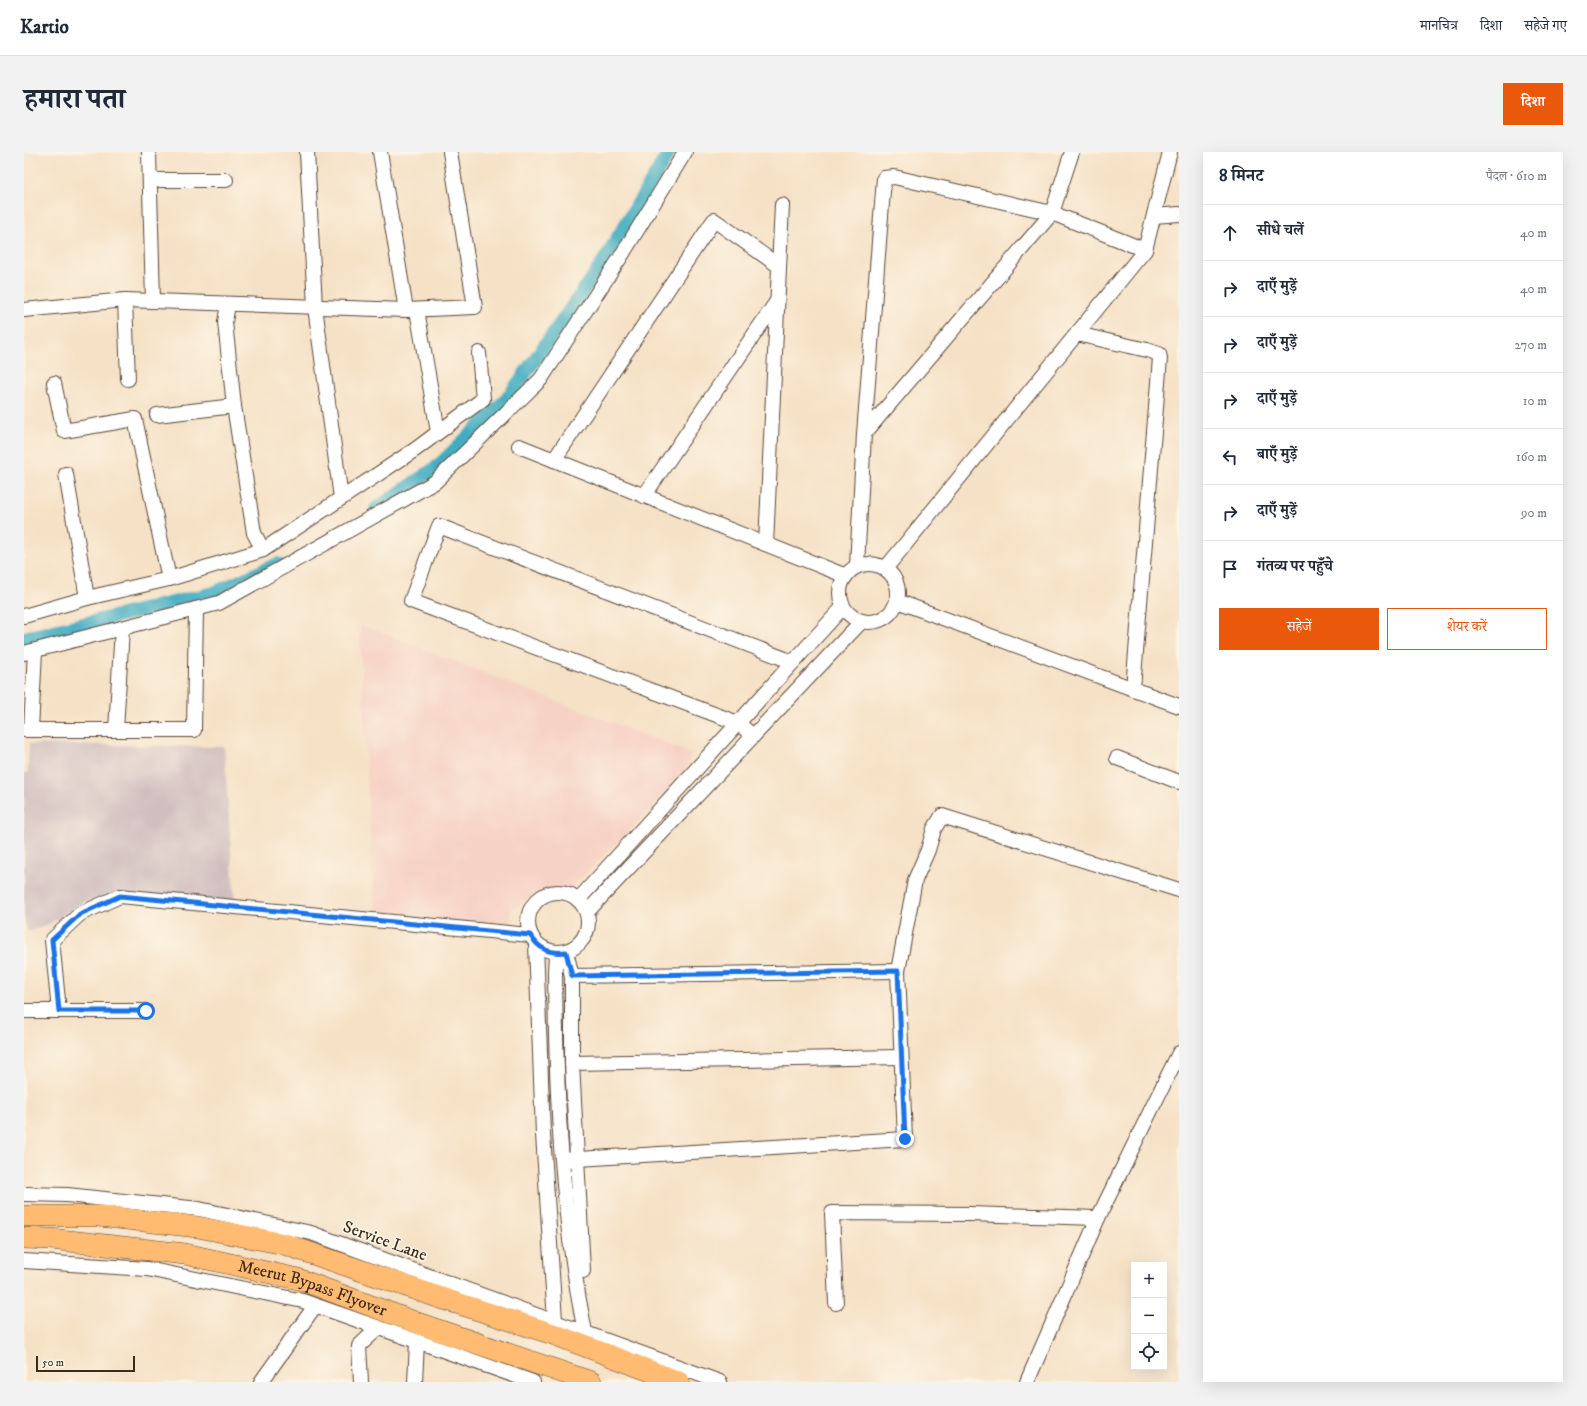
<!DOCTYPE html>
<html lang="hi">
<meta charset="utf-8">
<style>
:root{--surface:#fff;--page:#f2f2f3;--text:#1f2937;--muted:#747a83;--line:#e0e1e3;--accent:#ea580c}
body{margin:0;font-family:"IM FELL DW Pica","Noto Serif Devanagari",serif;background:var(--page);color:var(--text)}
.controls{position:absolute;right:12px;bottom:12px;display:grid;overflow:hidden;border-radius:0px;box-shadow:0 4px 16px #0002}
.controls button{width:36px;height:36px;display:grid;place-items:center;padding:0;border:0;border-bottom:1px solid var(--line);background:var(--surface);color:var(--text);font:20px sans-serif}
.scale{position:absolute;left:12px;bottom:10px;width:99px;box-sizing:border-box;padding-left:4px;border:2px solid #3b2a1e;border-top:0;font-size:11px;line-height:14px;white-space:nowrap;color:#3b2a1e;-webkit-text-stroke:3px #fcf5e5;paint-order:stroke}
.stop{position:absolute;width:12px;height:12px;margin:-9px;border:3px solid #1a73e8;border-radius:50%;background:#fff}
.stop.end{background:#1a73e8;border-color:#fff;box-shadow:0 1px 4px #0008}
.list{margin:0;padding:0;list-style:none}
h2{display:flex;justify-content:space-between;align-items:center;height:52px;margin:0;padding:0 16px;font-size:17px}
h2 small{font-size:13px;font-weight:400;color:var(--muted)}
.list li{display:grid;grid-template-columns:26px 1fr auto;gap:12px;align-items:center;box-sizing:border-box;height:56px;padding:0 16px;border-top:1px solid var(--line)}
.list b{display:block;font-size:15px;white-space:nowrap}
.list em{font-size:13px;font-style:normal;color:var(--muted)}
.actions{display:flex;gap:8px;padding:12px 16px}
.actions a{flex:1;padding:9px 0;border:1px solid var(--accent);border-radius:0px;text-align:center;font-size:14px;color:var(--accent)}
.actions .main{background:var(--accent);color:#fff}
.icon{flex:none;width:22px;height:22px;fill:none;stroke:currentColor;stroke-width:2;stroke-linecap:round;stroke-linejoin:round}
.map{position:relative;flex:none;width:1155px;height:1230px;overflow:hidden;border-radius:0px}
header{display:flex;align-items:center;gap:24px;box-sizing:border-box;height:56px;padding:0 20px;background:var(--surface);border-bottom:1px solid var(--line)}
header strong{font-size:19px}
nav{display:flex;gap:22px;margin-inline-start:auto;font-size:14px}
.intro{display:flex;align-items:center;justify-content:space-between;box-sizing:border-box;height:96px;padding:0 24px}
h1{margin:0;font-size:28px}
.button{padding:10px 18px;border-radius:0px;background:var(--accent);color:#fff;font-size:14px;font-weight:700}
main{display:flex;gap:24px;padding:0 24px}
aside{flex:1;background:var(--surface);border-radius:0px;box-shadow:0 4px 16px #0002}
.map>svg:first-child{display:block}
.built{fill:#f6d2c5}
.industrial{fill:#d1bfbf}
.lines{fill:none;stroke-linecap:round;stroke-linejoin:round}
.canal{stroke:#43adc2;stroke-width:14}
.minor-casing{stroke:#574537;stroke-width:16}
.highway-casing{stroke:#574537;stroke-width:22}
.minor{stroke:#fff;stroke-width:14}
.highway{stroke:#ffbb71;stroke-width:21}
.route{stroke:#1a73e8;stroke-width:5}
.labels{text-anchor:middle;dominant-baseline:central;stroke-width:3;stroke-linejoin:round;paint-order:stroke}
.street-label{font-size:17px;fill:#3b2a1e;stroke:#fcf5e5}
</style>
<header>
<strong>Kartio</strong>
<nav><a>मानचित्र</a><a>दिशा</a><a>सहेजे गए</a></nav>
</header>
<div class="intro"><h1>हमारा पता</h1><a class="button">दिशा</a></div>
<main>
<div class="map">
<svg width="1155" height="1230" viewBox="0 0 1155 1230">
<rect width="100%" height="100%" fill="#fcf5e5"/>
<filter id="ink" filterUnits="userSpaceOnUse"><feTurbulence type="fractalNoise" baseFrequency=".025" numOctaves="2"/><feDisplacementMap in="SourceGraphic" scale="8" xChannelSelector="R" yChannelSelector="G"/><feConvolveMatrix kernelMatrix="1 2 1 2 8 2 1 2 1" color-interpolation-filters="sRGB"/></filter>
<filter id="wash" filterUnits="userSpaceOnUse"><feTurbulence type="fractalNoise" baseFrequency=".012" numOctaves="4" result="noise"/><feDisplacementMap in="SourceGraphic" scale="16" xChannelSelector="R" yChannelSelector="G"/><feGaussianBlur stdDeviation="0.9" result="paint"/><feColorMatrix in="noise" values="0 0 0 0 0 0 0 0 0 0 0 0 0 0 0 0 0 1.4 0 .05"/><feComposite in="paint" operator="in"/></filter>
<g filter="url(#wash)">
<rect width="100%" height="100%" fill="#f5e1c6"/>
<polygon class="built" points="335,472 668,602 658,626 542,741 534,740 507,745 487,758 486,783 351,772"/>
<polygon class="industrial" points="5,592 200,595 211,754 96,744 61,749 23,773 4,780 0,765 0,621 4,621"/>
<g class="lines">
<g class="canal">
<polyline points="352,357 413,315 483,247 576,115 645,0"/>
<polyline points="0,486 190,441 254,412"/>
</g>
</g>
</g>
<g filter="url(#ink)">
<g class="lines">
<g class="minor-casing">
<g id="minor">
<polyline points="125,0 129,149"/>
<polyline points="283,0 291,155 317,346"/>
<polyline points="356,0 382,158 451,155 426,0"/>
<polyline points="126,28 202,28"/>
<polyline points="1130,64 1155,62"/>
<polyline points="101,148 104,227"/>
<polyline points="204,152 201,170 210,254 230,381 239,398"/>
<polyline points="0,158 101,148 382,158"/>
<polyline points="393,158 414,280"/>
<polyline points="1053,182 1123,198 1135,202 1136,206 1109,537"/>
<polyline points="30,231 40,279 111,267 145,427"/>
<polyline points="133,263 210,254"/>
<polyline points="840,282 1028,61 1048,0"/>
<polyline points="495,294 822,424"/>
<polyline points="530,308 690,68 755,114"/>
<polyline points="42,322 63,446"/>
<polyline points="620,344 753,149"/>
<polyline points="742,392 758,53"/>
<circle cx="845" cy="441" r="29"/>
<polyline points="833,414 840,282 860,26 870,25 1028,61 1121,98"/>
<polyline points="861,417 1121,98 1146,0"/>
<polyline points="873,449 1155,554"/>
<polyline points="0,464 63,446 145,427 239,398 392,297 459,247 455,201"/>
<polyline points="0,501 195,451 411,330 517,227 596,106 661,0"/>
<polyline points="0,578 170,578 172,457"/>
<polyline points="7,578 11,499"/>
<polyline points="92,578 98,476"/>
<polyline points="729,584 714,571 387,449 415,374 769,510"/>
<polyline points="1093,606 1155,630"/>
<circle cx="534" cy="770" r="30"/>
<polyline points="554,748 819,455"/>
<polyline points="563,760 837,470"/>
<polyline points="512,792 519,982 531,1169 530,1177"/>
<polyline points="542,800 548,824 548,911 559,1119"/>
<path d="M 532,801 L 531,819 C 532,940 537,1062 561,1180 L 559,1187"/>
<polyline points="548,824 874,819"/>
<polyline points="0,859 121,859"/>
<polyline points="35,859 28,788 56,762 96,744 506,783"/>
<polyline points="548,911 877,905"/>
<polyline points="538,1008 881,987 874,819 891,728 904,698 910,677 918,664 1155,738"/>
<polyline points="0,1042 43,1043 175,1057 287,1081 696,1230"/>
<polyline points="0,1109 123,1117 279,1149 509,1230"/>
<polyline points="812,1151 808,1061 946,1062 1074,1066"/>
<polyline points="237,1230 291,1154"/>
<polyline points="337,1230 335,1194 354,1176"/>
<polyline points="391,1230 393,1190"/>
<polyline points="1003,1230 1074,1066 1155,901"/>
</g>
</g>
<g class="highway-casing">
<g id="highway">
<polyline points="0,1064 75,1064 174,1075 260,1092 417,1146 529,1182 655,1230"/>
<path id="s1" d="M 0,1086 L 27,1087 L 161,1102 L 274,1127 L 399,1173 L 567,1230"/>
</g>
</g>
<use href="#minor" class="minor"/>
<use href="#highway" class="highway"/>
</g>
</g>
<g class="lines" filter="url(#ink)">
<path class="route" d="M 122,859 L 35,859 L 28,788 L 56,762 L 96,744 L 506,783 C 515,797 525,802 542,800 L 548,824 L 874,819 L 881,987"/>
</g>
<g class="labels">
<g class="street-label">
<text transform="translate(361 1089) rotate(20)">Service Lane</text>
<text stroke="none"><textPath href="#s1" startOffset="294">Meerut Bypass Flyover</textPath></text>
</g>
</g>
</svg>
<div class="controls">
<button>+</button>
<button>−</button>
<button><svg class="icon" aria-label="locate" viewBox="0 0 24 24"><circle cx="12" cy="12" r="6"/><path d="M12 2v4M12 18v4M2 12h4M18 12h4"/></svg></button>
</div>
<div class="scale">50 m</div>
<div class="stop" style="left:122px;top:859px"></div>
<div class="stop end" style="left:881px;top:987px"></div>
</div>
<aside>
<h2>8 मिनट<small>पैदल · 610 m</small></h2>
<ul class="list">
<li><svg class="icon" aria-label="ahead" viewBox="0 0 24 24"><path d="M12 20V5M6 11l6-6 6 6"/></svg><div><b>सीधे चलें</b></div><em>40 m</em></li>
<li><svg class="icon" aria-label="right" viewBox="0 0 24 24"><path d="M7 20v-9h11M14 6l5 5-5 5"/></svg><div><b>दाएँ मुड़ें</b></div><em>40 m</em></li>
<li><svg class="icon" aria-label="right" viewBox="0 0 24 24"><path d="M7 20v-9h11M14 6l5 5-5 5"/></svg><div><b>दाएँ मुड़ें</b></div><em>270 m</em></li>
<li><svg class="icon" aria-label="right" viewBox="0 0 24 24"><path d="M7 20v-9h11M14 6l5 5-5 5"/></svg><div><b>दाएँ मुड़ें</b></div><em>10 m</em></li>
<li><svg class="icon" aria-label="left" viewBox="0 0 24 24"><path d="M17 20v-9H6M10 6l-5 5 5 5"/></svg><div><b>बाएँ मुड़ें</b></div><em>160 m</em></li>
<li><svg class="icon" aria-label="right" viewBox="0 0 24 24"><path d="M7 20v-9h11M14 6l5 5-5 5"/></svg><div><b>दाएँ मुड़ें</b></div><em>90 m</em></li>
<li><svg class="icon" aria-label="arrive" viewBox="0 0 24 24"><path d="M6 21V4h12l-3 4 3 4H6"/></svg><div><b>गंतव्य पर पहुँचे</b></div></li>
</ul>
<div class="actions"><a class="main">सहेजें</a><a>शेयर करें</a></div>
</aside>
</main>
